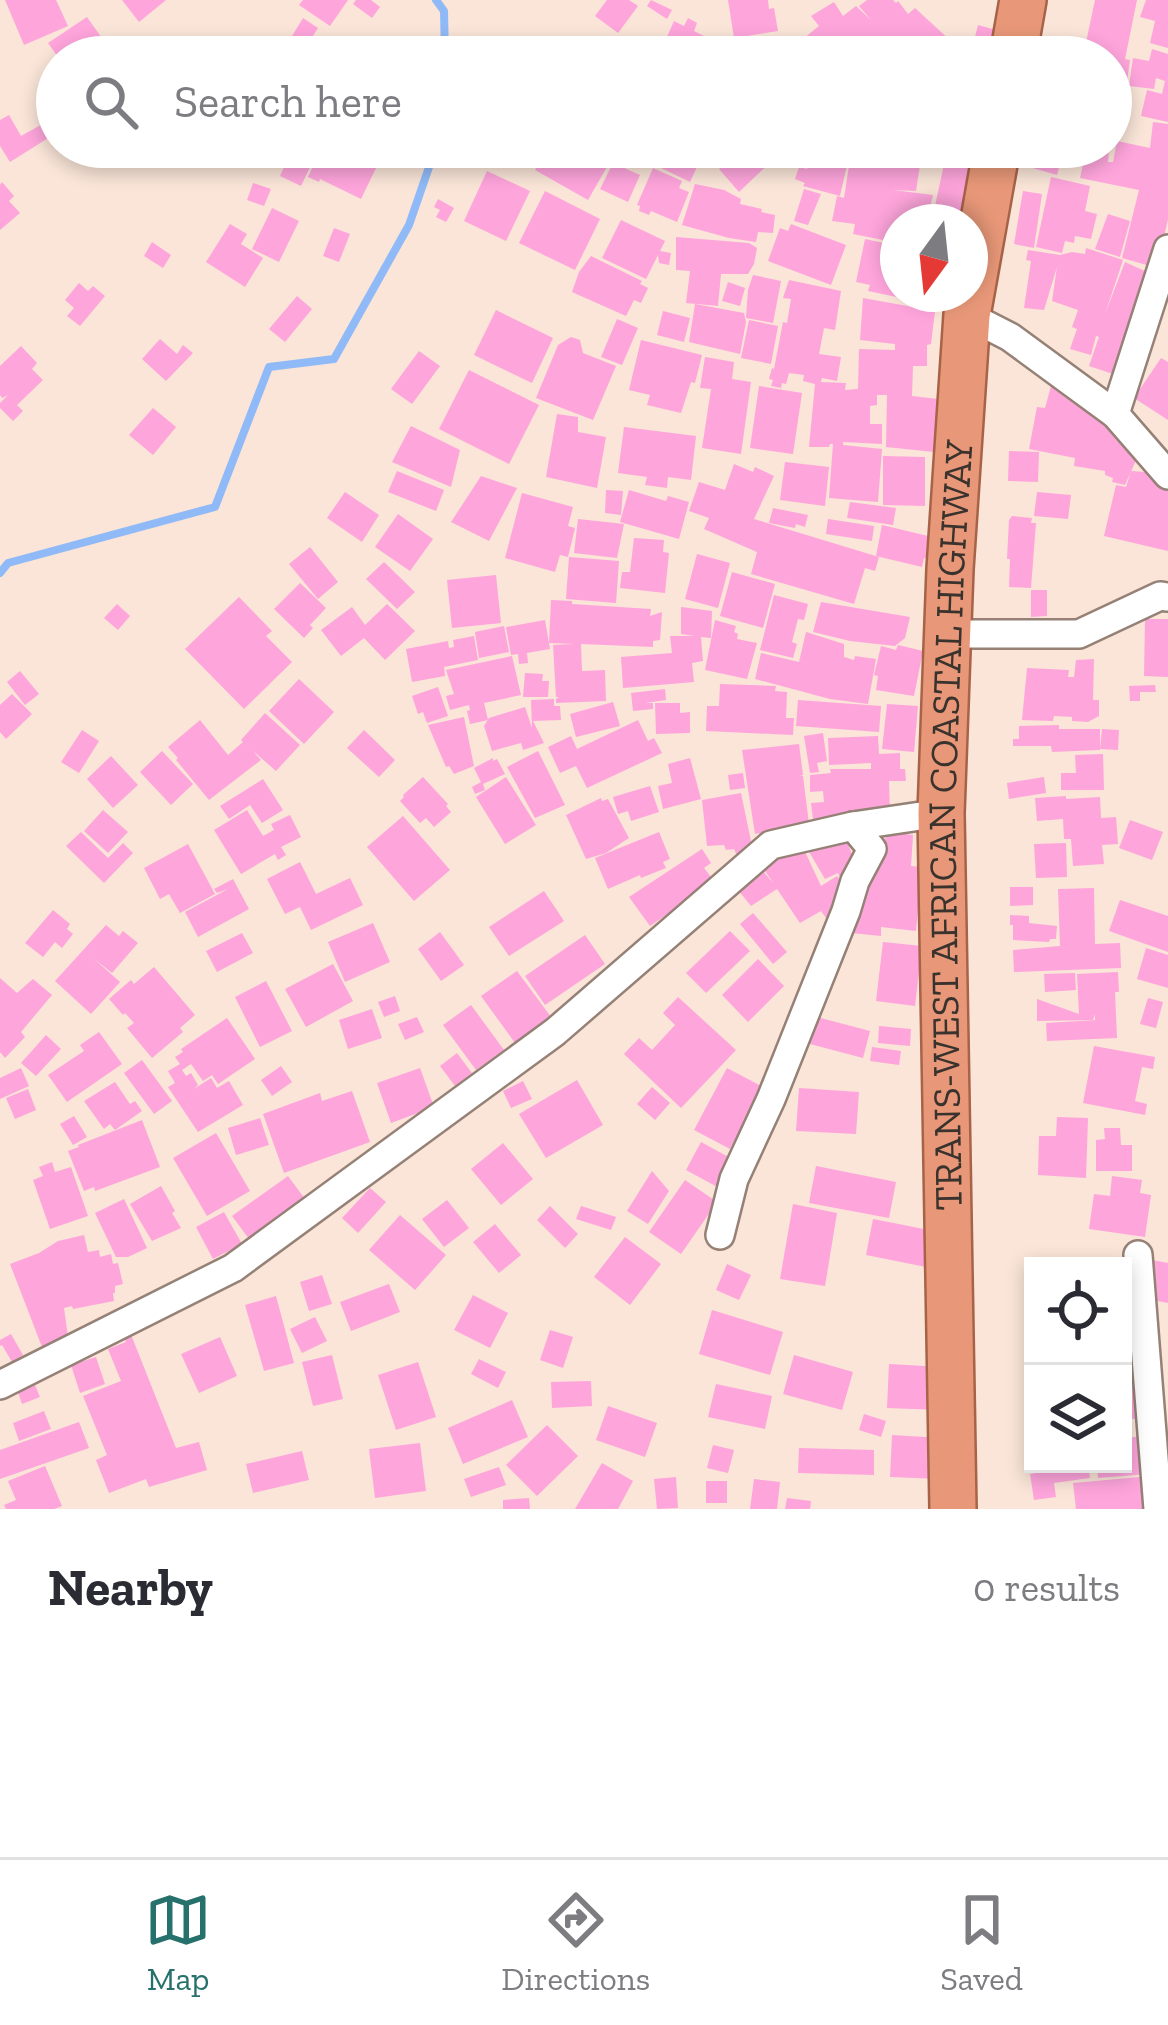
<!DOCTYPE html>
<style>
:root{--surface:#fff;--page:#f2f2f3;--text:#2b2b33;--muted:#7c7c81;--line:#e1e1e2;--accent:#27716c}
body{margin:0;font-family:"Zilla Slab",serif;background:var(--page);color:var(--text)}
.controls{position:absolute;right:36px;bottom:36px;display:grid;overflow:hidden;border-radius:0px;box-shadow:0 6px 18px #0003}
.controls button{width:108px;height:108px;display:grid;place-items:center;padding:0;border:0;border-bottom:3px solid var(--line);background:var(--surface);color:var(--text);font:60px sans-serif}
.compass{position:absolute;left:880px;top:204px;width:108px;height:108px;border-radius:50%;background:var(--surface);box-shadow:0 6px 18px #0003;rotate:195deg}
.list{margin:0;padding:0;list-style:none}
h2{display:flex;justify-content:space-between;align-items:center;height:156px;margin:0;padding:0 48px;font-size:51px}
h2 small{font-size:39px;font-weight:400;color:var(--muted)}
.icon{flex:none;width:66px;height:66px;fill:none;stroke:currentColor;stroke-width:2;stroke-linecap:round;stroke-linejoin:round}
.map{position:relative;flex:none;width:1168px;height:1509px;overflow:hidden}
.search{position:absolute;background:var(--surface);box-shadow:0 6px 18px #0003;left:36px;right:36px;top:36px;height:132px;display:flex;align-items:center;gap:30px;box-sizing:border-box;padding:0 42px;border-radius:66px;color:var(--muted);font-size:45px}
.sheet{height:348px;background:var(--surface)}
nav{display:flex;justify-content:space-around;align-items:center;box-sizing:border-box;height:168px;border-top:3px solid var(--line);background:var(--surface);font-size:33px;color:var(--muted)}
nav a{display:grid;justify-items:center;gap:6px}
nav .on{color:var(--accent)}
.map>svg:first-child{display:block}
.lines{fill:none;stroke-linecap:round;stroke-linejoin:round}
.stream{stroke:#90baf7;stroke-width:8}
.building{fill:#fea5dc}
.minor-casing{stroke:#958176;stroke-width:32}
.trunk-casing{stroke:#a76348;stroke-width:50}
.minor{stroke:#fff;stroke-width:27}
.trunk{stroke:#e89878;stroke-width:45}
.labels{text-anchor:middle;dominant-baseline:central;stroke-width:9;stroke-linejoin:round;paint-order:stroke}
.street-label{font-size:39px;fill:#3a322d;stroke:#fff}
</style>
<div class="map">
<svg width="1168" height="1509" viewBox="0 0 1168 1509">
<rect width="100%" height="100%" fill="#fae5d8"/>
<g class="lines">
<g class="stream">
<polyline points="436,0 444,11 445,57"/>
<polyline points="0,573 8,563 215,507 269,367 334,359 409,225 436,147"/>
</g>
</g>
<g class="building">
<polygon points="5,0 56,0 68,26 24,45"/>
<polygon points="122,0 166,0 139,22"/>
<polygon points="303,0 348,0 330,26 299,5"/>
<polygon points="356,0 371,0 380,7 372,18 353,4"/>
<polygon points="607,0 629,0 638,6 618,33 595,16"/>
<polygon points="651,0 672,10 667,19 647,6"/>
<polygon points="728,0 768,0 769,9 774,8 778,31 734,38"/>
<polygon points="867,0 893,0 896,3 898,1 908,14 915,8 952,42 944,57 898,57 884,35 897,57 867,57 855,33 866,57 809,57 798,43 819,26 811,16 834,2 843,16 856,6 871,20 859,6"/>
<polygon points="1095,0 1137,0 1125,59 1130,60 1127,82 1111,78 1111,57 1092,57 1094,48 1085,47"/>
<polygon points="1146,0 1168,0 1168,48 1150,43 1155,21 1140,17"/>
<polygon points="87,17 111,51 102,57 58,57 48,43"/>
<polygon points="303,18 318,28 304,50 289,41"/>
<polygon points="688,18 697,23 694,31 704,36 694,57 657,57 668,42 681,47 666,39 674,21 684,26"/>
<polygon points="978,25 996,30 992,45 974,41"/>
<polygon points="1152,49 1168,54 1168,122 1141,116 1147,90 1162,94 1165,81 1156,78 1154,89 1129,86 1133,58 1149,61"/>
<polygon points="9,115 21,136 46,122 53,135 10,162 0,146 0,120"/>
<polygon points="1153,122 1168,124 1168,219 1157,268 1122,258 1139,190 1080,178 1084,160 1063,157 1065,147 1109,148 1108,162 1113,162 1117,141 1150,148"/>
<polygon points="303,147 332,147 330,151 334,153 337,147 362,147 358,156 377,166 361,199 320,179 319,182 308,177 313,166 311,165 301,186 280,176 289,156 297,159"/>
<polygon points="548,147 575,147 608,165 588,200 535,170"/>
<polygon points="597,147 693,147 704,152 690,182 655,165 653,168 617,152 615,156"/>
<polygon points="712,147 771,147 778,155 739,192 719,169 725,163"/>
<polygon points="852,147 885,147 922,152 916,191 893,190 933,195 929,211 920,214 930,215 928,222 898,222 898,243 853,234 855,224 832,221 837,196 844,198"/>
<polygon points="943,147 973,148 965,187 969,188 965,211 961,213 935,206 944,164"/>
<polygon points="1037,149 1062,156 1057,175 1029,167"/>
<polygon points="811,157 847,165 840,196 803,186 805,183 795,179 799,167 807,169"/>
<polygon points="613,163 640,175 628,202 600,189"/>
<polygon points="653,168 682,181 679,188 689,192 677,222 651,211 649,215 639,211 640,206 637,205"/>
<polygon points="487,171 530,191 506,241 464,221"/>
<polygon points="1051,177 1090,186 1085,211 1097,214 1091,239 1075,236 1074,243 1065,241 1062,253 1036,247"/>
<polygon points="2,182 14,196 9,201 20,213 0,230 0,185"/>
<polygon points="253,183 271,189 264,206 247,200"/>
<polygon points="695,184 724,190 741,199 740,204 762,209 761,212 775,215 773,233 758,232 756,242 729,238 682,225"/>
<polygon points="804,189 821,194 808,225 794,221"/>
<polygon points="545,191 600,219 575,270 519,243"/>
<polygon points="1023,191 1042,194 1034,248 1014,244"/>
<polygon points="438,199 454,208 446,222 436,217 440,210 434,207"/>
<polygon points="272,208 299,221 279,262 252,249"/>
<polygon points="931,213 962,216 961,222 930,222"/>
<polygon points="1108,214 1130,221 1120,257 1095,249"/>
<polygon points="621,220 665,241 660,251 671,253 669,265 659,263 658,255 646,279 602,258"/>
<polygon points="230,224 247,234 241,244 263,258 245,287 206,262"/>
<polygon points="791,224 846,245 831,285 768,261 780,228 788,231"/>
<polygon points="334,228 350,234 339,262 323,256"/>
<polygon points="676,237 749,243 757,248 754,264 748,274 721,274 718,306 686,303 690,271 676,270"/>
<polygon points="865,239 898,246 898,294 944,294 941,310 915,305 916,301 868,291 870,285 856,282"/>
<polygon points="152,242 171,255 163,268 144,256"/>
<polygon points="1086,248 1123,260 1105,314 1125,262 1158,277 1128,379 1089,366 1099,337 1096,336 1091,355 1070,349 1077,329 1072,327 1078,310 1052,301 1057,267 1044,310 1024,308 1031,261 1026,260 1028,250 1060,255 1072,252 1085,254"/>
<polygon points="591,256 642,281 640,284 648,288 641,303 634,300 626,316 572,292 579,272"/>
<polygon points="753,275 781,281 773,323 746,318 748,290"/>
<polygon points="789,280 841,291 835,330 824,328 819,354 841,357 837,381 822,378 821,382 846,383 845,390 858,389 859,349 895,350 895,344 860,340 863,298 935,311 931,344 927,345 927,366 913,366 912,396 938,399 934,452 886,447 887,395 877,395 877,405 870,406 870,424 882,424 882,444 843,442 843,445 882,449 878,502 829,498 833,444 830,444 829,447 809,447 815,384 803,381 804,375 789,373 786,384 782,383 781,388 771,386 773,380 769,379 772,368 774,369 783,322 787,323 791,299 783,298"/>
<polygon points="728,282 745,288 740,306 722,301"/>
<polygon points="79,283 88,291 93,286 105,296 80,326 67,316 74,308 65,300"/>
<polygon points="297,296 312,309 285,342 269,329"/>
<polygon points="695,304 744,313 746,322 740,354 689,342"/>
<polygon points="496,310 553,338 532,383 474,355"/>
<polygon points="663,311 690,318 684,342 657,335"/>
<polygon points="617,319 638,328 622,365 601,357"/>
<polygon points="749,320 778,326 771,364 741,358"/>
<polygon points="571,337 580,340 583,353 616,366 593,420 536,398 558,345"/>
<polygon points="160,339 177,354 183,345 193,353 166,381 142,359"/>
<polygon points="641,340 702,355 695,383 691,382 681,413 647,405 650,395 629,390"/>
<polygon points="21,346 37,363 32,369 43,380 17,405 23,411 13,421 0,408 0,403 8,395 2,398 0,395 0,366"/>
<polygon points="419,351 440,366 412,404 391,389"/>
<polygon points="705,357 734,362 732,379 751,382 741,454 702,448 711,389 700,388"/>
<polygon points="1161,358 1168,362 1168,420 1134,398"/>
<polygon points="469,370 539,405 509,464 439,429"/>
<polygon points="759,386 802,393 793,454 750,448"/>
<polygon points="1051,386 1070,390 1068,397 1083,401 1084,397 1137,458 1125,485 1112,482 1113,478 1105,475 1105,471 1074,466 1075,458 1029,449 1037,407 1045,408"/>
<polygon points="153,408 176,427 153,455 129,435"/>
<polygon points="557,414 578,417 578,432 606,437 597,488 546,477"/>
<polygon points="411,426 460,450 451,487 392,462"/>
<polygon points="624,427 696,436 691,480 668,477 667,488 645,485 647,477 618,473"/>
<polygon points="1009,451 1039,452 1038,482 1008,481"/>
<polygon points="883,456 925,457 925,506 883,505"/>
<polygon points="785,462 829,467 825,506 780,500"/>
<polygon points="734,464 753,472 755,467 774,476 754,519 879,557 875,571 865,568 854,604 751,574 757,552 704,529 709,518 689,511 699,482 725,490"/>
<polygon points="1147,465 1168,481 1168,551 1104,536 1116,485 1126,487 1131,471 1145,472"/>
<polygon points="397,471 444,490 436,511 388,492"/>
<polygon points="481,476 517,488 489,541 451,522"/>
<polygon points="606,490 623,491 621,515 605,513"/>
<polygon points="629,490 666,501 668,496 689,502 679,539 620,522"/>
<polygon points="345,492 379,515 362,542 327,518"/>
<polygon points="1037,492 1071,495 1068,519 1034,516"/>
<polygon points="522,493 573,507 568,526 575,528 568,557 560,555 555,572 505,558"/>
<polygon points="850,502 896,508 893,525 847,518"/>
<polygon points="773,508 808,515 805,527 796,524 795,528 769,523"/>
<polygon points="398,514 433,539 410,571 375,547"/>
<polygon points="1012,516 1032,518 1031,523 1036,523 1031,588 1009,587 1010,559 1007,559 1009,520"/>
<polygon points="578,519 624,524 617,558 574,553"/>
<polygon points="828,519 874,526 872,541 826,534"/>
<polygon points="882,525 932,537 929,558 924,558 922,567 876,556"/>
<polygon points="634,538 664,540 663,552 669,553 665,593 620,588 622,572 630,572"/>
<polygon points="310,547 338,582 318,599 289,564"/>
<polygon points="697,554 730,563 718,608 685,599"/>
<polygon points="569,557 619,561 616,603 566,599"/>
<polygon points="384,562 415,592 397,609 366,579"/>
<polygon points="732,572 775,584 763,628 720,616"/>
<polygon points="496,575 501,623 452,628 447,580"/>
<polygon points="300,583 326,608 310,625 313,628 304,638 274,609"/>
<polygon points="1031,590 1047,590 1047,616 1031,617"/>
<polygon points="774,595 808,604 804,620 798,619 792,642 797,644 793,658 760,650"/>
<polygon points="239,597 272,631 266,636 292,662 244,709 185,649"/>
<polygon points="551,600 572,601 572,604 651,609 650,616 662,612 660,640 653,641 653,647 581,644 582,671 605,670 606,701 556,703 556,699 559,697 556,697 553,645 575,644 549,643"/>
<polygon points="821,602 910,617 905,638 895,646 850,641 813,632"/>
<polygon points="117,604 130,616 118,630 104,618"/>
<polygon points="387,604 415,631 385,660 364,638 341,656 321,630 352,607 365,625"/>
<polygon points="681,607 712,611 711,638 701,637 703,661 692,663 694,682 623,688 621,657 672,653 670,636 695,636 681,634"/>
<polygon points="1145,619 1168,619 1168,677 1144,676"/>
<polygon points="545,620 550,649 527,653 528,663 519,664 518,654 511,655 506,627"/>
<polygon points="715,620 736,626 734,632 738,634 737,639 757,643 747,679 705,670"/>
<polygon points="504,626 509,652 479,658 475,632"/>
<polygon points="806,632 844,644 844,657 854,660 855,656 876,659 868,704 830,699 755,679 761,653 799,662"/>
<polygon points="474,636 478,660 444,667 445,676 412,682 406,649 448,641 449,648 454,647 453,640"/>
<polygon points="898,645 923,651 914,696 876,690 878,676 874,675 881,646 896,650"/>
<polygon points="512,656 521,695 484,703 488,720 470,724 467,711 470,710 469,705 450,710 446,696 454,694 446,670"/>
<polygon points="1094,659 1093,700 1099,700 1099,716 1088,722 1072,721 1072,717 1054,716 1053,721 1022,720 1027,668 1069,670 1068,677 1074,677 1076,660"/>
<polygon points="20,671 39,694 25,705 7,682"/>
<polygon points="525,673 543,674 542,681 549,681 548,697 523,697"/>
<polygon points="299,679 334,712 304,744 269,711"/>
<polygon points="720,684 776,686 775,691 787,692 786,718 794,718 793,735 706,731 707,706 719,706"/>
<polygon points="1155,685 1156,692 1140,692 1140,701 1130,701 1129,686"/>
<polygon points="438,687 448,716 427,723 423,712 418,714 412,696"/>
<polygon points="665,689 666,700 645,703 653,703 653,709 633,711 631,693"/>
<polygon points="12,694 32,714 6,739 0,732 0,705"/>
<polygon points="554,699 554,706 560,706 561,720 533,721 544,743 523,750 521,743 492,751 484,726 489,718 525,707 532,728 531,700"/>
<polygon points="798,700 881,706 879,732 796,726"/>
<polygon points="613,702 620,726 576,737 570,714"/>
<polygon points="655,703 680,703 680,713 690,712 690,733 656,734"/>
<polygon points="887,704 918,706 914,752 882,749"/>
<polygon points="265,713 300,745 276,771 253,751 261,760 209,800 176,760 178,758 168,747 200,720 228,755 243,742 241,740"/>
<polygon points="464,717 474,766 454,774 449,766 446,767 428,725"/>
<polygon points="638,720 648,741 654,738 662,753 587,788 576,766 560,773 548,747 571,736 577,749"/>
<polygon points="1059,725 1059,729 1100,729 1100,750 1052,752 1051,746 1013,746 1013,739 1019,739 1019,726"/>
<polygon points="1102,729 1119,730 1118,750 1100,749"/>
<polygon points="82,730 99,741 79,773 61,762"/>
<polygon points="364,730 395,760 379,777 347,748"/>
<polygon points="823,733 827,761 817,763 819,772 810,773 804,736"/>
<polygon points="878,736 879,754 900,753 900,769 905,769 906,781 889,781 890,814 813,819 811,803 824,802 823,791 810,792 810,775 831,773 830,769 871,769 871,763 829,765 828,738"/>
<polygon points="799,744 803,775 800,775 803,776 809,824 775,828 776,835 760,843 759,833 755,834 742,750"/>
<polygon points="162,751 193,784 171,805 140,772"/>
<polygon points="538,751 565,805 535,818 507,767"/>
<polygon points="1103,754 1104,790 1061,790 1061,773 1076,773 1075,755"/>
<polygon points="111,756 138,785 113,808 87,779"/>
<polygon points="493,758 493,761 497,759 505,774 483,784 485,790 475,794 472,787 481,782 474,768"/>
<polygon points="690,758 701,799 663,809 658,786 672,783 668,764"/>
<polygon points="743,773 745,788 730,790 728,775"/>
<polygon points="423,777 448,804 446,806 451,812 434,827 426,818 420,823 400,801 404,797 403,795"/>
<polygon points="506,777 536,825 505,844 476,797"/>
<polygon points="1044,777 1046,793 1009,799 1007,783"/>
<polygon points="263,779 283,810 262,823 250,805 229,819 220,806"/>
<polygon points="650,786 659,812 631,821 628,811 618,814 613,797"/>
<polygon points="741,793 752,846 748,846 749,855 737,856 734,849 726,850 724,845 707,846 702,800"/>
<polygon points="1066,796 1066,799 1100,797 1101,818 1116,817 1118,844 1102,845 1104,864 1073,866 1071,839 1064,839 1063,819 1037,821 1035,798"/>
<polygon points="601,798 602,801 608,799 629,838 606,853 586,859 566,815"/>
<polygon points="103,810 128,832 108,853 84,831"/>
<polygon points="247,810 263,836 274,830 271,824 290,815 301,837 281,847 286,855 278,860 275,854 241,874 214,830"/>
<polygon points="403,816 450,870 414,901 367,847"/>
<polygon points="1130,820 1163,832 1152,860 1119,848"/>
<polygon points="81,832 108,858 123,843 133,853 104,883 66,846"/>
<polygon points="659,832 670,859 663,862 666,868 641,878 640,875 608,889 595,858"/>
<polygon points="891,832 913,835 911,866 922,867 916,931 881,927 881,936 851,933 870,856"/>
<polygon points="845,837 858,869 840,878 838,873 825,879 805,845"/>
<polygon points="801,843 821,886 837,876 848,890 840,911 826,918 821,911 800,923 777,889 751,906 738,890 763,871 774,884 763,868 767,861"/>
<polygon points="1066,843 1067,877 1036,878 1034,844"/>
<polygon points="188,844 215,894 180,913 169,894 160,899 144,868"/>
<polygon points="702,849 711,863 704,868 715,882 650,926 629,897"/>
<polygon points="300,862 316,894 350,878 363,905 311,930 300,907 285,914 267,879"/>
<polygon points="233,879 249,909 198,937 185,912 228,889 217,893 214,889"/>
<polygon points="1010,887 1033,887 1033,905 1010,906"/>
<polygon points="1094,888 1095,944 1120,943 1121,968 1014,972 1013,950 1060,946 1058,889"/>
<polygon points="544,891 564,921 509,956 489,927"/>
<polygon points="1120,900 1168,916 1168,952 1109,931"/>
<polygon points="53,910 70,924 67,929 73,934 62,948 55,942 43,957 25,943"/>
<polygon points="753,913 787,952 773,964 740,924"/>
<polygon points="1010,915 1029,916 1029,923 1057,926 1056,939 1050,939 1049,942 1013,940 1013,925 1010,925"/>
<polygon points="373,923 390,962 345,982 328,942"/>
<polygon points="106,925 119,936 123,931 138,943 112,973 93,958 120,982 91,1014 55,981"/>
<polygon points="730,931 750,951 706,993 686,973"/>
<polygon points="440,932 464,965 441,981 418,949"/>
<polygon points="242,933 253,953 217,972 206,951"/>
<polygon points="585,935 605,964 545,1005 525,976"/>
<polygon points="883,942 922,946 915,1006 876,1001"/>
<polygon points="1146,948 1168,955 1168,988 1137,979"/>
<polygon points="758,959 784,986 748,1022 722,995"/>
<polygon points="333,964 353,1001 306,1027 285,989"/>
<polygon points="154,967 195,1015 180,1028 183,1032 152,1058 127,1028 134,1023 125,1013 123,1015 109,999 131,980 134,984"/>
<polygon points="517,971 551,1017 515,1043 481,996"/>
<polygon points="1118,972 1119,992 1115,992 1117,1038 1047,1041 1046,1023 1097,1020 1095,1020 1095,1014 1093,1020 1037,1021 1037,999 1079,1014 1077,974"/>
<polygon points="1075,973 1076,990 1045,992 1044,974"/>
<polygon points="0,978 17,993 33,979 52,995 21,1032 25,1037 5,1058 0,1052"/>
<polygon points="266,981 292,1031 260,1047 235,997"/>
<polygon points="395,996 400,1011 384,1017 378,1002"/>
<polygon points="678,997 736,1050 681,1108 624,1054 639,1038 652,1050 675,1025 663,1013"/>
<polygon points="1148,998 1163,1002 1156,1028 1140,1024"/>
<polygon points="471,1005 504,1050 476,1070 443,1025"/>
<polygon points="372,1009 382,1038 348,1049 339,1020"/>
<polygon points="417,1017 424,1032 405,1040 398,1024"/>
<polygon points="817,1017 870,1031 863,1058 810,1044"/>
<polygon points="227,1018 255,1059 218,1084 212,1075 203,1081 191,1064 182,1070 186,1076 191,1073 198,1085 194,1089 211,1078 217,1088 229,1081 243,1105 198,1132 168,1087 175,1083 168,1071 180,1064 175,1057 183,1052 181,1049"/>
<polygon points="879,1026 911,1029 910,1046 878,1043"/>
<polygon points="99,1032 122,1064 67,1102 48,1075 84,1051 80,1045"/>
<polygon points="46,1035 61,1049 36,1076 21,1063"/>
<polygon points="1094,1046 1155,1057 1153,1069 1142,1067 1135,1101 1147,1104 1145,1115 1083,1103"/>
<polygon points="872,1047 901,1051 899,1065 870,1061"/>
<polygon points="457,1053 472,1073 455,1086 440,1066"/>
<polygon points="142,1060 172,1101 154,1114 124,1073"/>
<polygon points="281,1066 292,1082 272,1096 261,1080"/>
<polygon points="21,1068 29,1086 0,1099 0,1078"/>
<polygon points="420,1068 434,1107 391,1123 377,1083"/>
<polygon points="727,1068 763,1087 730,1149 694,1130"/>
<polygon points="577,1080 603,1125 546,1158 519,1114"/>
<polygon points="523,1081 532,1099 511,1108 503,1091"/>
<polygon points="115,1082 130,1104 135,1101 142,1111 115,1130 110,1124 104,1129 84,1101"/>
<polygon points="652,1087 670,1103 655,1120 637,1104"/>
<polygon points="799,1088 859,1092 856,1134 796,1131"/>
<polygon points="28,1089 36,1110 15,1119 6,1098"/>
<polygon points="352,1091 370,1142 284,1173 263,1114 320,1093 322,1101"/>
<polygon points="74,1116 87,1137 73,1145 60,1124"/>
<polygon points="1057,1117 1088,1118 1086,1178 1038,1175 1039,1136 1056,1136"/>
<polygon points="260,1118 269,1145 236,1155 228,1128"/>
<polygon points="142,1120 160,1167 95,1191 94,1187 84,1191 68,1151 79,1147 78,1145"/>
<polygon points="1104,1128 1120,1128 1121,1145 1132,1145 1132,1171 1096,1171 1096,1140 1105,1139"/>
<polygon points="216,1133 250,1191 207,1216 173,1158"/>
<polygon points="701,1142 736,1161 721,1189 686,1170"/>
<polygon points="503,1143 533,1179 501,1205 471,1169"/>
<polygon points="52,1162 55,1172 71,1167 88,1216 50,1229 33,1180 43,1176 39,1167"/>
<polygon points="816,1166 896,1182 889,1218 809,1203"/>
<polygon points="652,1171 669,1191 648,1224 627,1211"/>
<polygon points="288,1176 308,1203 252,1243 232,1216"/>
<polygon points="1112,1176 1142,1180 1140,1193 1151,1195 1145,1237 1089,1229 1094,1194 1110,1196"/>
<polygon points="685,1180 717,1202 681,1254 649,1232"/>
<polygon points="161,1186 175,1211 172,1213 181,1228 152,1241 130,1204"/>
<polygon points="370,1188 386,1202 358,1233 342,1218"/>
<polygon points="124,1199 147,1248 128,1257 116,1257 95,1213"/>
<polygon points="447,1200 469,1228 444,1247 422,1219"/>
<polygon points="793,1204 837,1213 825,1286 780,1279"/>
<polygon points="550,1206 578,1234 565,1248 537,1220"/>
<polygon points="581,1206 616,1217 611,1230 576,1219"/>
<polygon points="224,1212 242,1244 213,1259 196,1227"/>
<polygon points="400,1215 446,1255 415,1290 369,1250"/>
<polygon points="873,1219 934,1231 926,1267 866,1255"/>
<polygon points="495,1224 521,1255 499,1273 473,1242"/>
<polygon points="84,1235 88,1252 99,1250 100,1257 111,1254 113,1264 118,1263 123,1284 115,1286 115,1293 113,1293 114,1301 73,1309 72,1306 64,1308 68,1337 42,1347 10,1264 39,1253 58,1241"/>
<polygon points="625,1237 661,1264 630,1305 594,1277"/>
<polygon points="1152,1260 1168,1263 1168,1303 1143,1298"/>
<polygon points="727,1264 751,1275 739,1300 716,1290"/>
<polygon points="322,1275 332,1304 309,1311 300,1282"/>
<polygon points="389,1284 400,1312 351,1331 340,1302"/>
<polygon points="473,1295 508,1313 490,1348 454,1330"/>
<polygon points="276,1296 294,1363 264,1371 245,1305"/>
<polygon points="712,1310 783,1332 770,1375 699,1354"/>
<polygon points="315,1317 327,1341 302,1353 290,1329"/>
<polygon points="1123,1328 1142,1329 1142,1361 1123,1361"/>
<polygon points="550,1330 573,1337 563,1368 540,1360"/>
<polygon points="130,1332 176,1448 199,1442 207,1470 149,1487 146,1479 109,1493 96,1460 107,1455 83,1396 121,1381 108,1349 126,1342 123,1335"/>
<polygon points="11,1334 23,1355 12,1362 2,1345 0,1346 0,1340"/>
<polygon points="220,1337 237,1376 199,1393 181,1354"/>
<polygon points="332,1355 343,1399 313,1406 302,1362"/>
<polygon points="794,1355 853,1372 842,1410 783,1394"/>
<polygon points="96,1357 105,1384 80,1393 71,1365"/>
<polygon points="479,1359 506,1372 498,1388 471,1374"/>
<polygon points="418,1362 436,1417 396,1430 378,1375"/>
<polygon points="889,1364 942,1367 940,1410 887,1408"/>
<polygon points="591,1381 592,1406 552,1408 551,1382"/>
<polygon points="716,1384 772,1396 765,1429 708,1417"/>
<polygon points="35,1385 40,1397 22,1404 18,1392"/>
<polygon points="1139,1385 1142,1419 1131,1419 1131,1431 1123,1432 1123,1386"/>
<polygon points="512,1400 528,1437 463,1464 448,1428"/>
<polygon points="608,1406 657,1423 645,1457 596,1440"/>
<polygon points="44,1411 51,1429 19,1441 13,1423"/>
<polygon points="864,1414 886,1421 881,1437 859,1430"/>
<polygon points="79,1422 89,1448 0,1479 0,1450"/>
<polygon points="547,1425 578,1456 537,1496 506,1465"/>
<polygon points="892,1435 942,1438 940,1479 890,1477"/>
<polygon points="1146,1436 1149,1474 1098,1478 1097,1464 1123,1464 1123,1438"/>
<polygon points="420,1443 426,1491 375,1498 369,1449"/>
<polygon points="713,1445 734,1450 728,1473 707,1468"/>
<polygon points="799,1448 874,1450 874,1475 798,1473"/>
<polygon points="302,1451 309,1480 253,1493 246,1464"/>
<polygon points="602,1463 633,1481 618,1509 575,1509"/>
<polygon points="1040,1464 1088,1464 1090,1478 1054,1483 1056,1497 1034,1500 1030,1474 1041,1472"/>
<polygon points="45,1466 62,1506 54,1509 6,1509 4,1505 16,1500 8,1481"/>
<polygon points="499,1467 506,1485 471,1497 464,1479"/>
<polygon points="1151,1476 1152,1509 1076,1509 1073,1483"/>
<polygon points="676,1477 678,1508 657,1509 654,1479"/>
<polygon points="754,1479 780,1482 777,1509 750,1509"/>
<rect x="706" y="1481" width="21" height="22"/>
<polygon points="529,1498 530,1509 503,1509 503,1500"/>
<polygon points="787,1498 811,1501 810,1509 785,1509"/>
</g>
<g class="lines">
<g class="minor-casing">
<g id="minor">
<polyline points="967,315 1010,337 1115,414 1168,475"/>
<polyline points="1115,414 1168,249"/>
<polyline points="948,634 1079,634 1160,596 1168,597"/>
<polyline points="720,1235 734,1179 771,1099 846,911 855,881 872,849 853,826"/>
<polyline points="1138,1255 1158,1509"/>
<polyline points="0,1385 233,1268 555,1032 771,845 853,826 941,813"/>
</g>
</g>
<g class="trunk-casing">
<g id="trunk">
<polyline points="1013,57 1023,0"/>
<path id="s1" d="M 953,1509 L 941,813 L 950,569 L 967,315 L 997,147"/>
</g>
</g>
<use href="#minor" class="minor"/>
<use href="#trunk" class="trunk"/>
</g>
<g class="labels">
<g class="street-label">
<text stroke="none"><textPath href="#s1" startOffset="684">TRANS-WEST AFRICAN COASTAL HIGHWAY</textPath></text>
</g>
</g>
</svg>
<div class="controls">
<button><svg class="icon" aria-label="locate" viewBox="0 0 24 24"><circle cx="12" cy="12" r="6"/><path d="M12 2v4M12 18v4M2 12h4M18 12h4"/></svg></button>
<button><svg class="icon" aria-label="layers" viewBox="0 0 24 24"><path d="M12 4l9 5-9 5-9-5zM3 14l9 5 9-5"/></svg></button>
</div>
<svg class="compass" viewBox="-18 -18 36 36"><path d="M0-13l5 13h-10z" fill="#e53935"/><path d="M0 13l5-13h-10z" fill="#7c7c81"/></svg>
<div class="search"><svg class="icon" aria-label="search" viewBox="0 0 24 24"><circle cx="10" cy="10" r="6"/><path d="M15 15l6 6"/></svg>Search here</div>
</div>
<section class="sheet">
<h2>Nearby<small>0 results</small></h2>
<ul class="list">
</ul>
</section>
<nav>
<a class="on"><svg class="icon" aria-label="map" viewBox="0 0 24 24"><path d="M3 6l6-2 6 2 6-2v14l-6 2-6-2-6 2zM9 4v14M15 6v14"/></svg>Map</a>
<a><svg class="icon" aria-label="directions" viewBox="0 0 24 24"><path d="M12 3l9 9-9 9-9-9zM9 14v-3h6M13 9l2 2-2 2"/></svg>Directions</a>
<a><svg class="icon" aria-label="saved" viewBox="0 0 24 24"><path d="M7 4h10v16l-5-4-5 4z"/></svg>Saved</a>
</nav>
